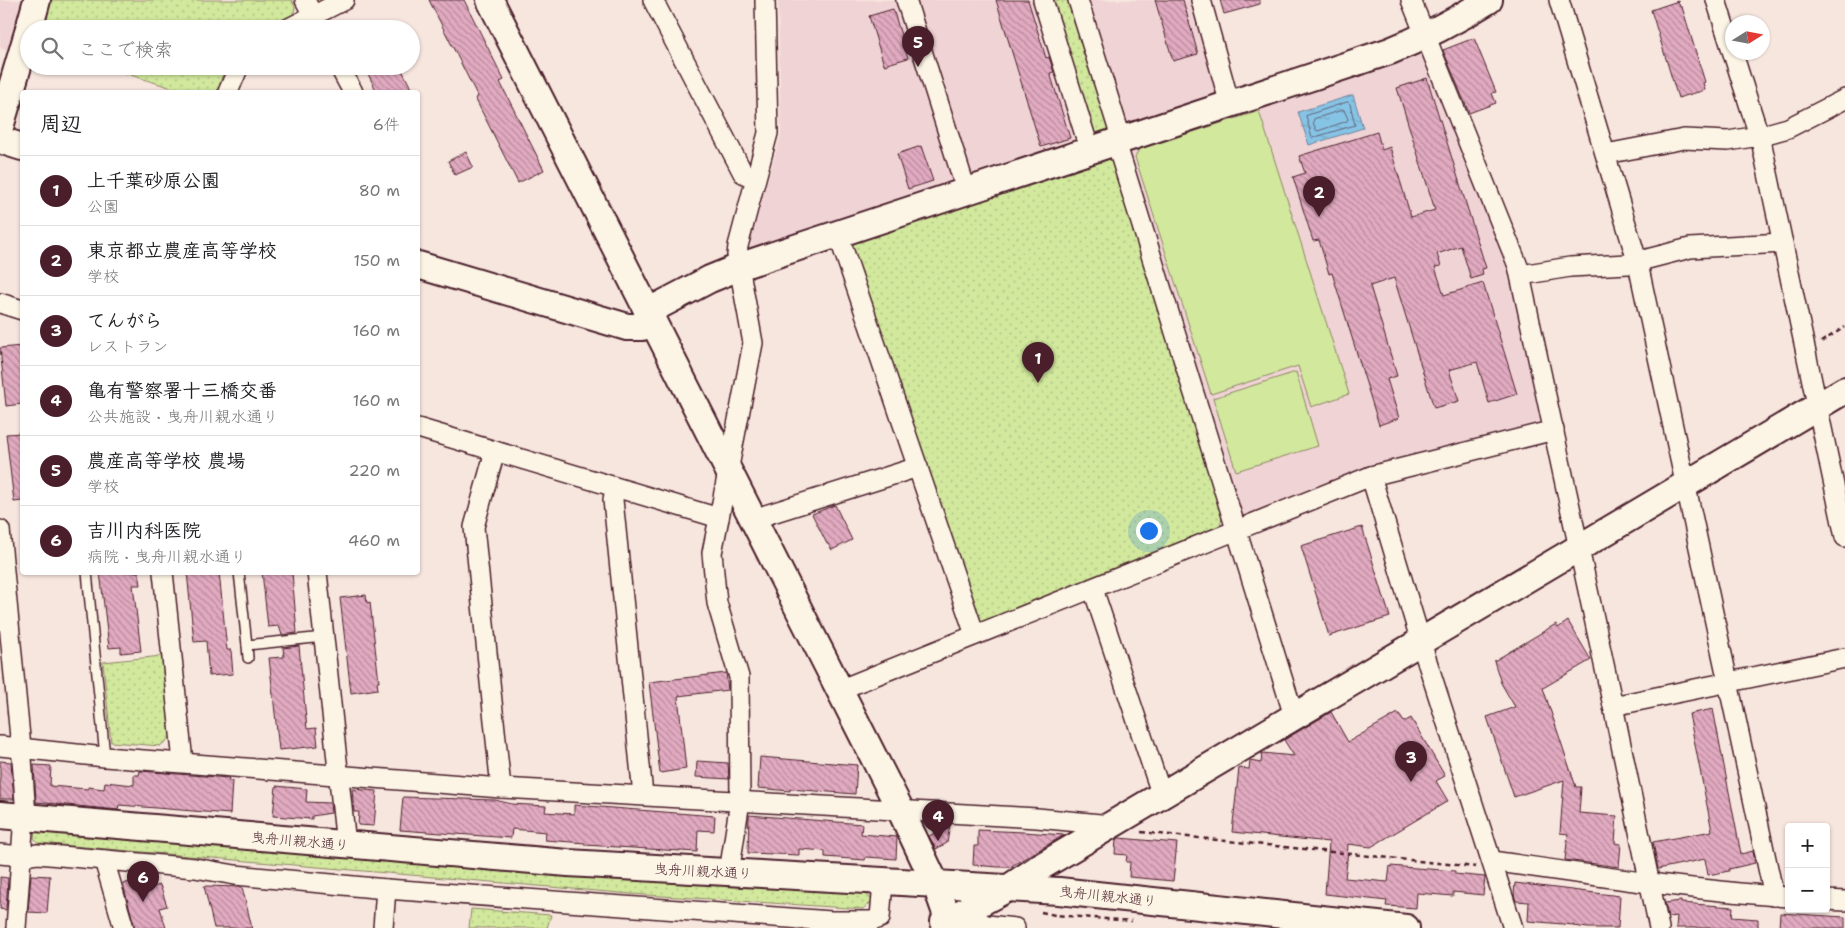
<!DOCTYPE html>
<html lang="ja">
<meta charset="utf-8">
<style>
:root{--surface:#fff;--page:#f6f6f6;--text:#202124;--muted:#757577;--line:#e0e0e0;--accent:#4a1f2b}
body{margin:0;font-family:"Shantell Sans","Klee One",sans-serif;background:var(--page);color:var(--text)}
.controls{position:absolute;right:15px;bottom:15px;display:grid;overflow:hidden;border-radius:5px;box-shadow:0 1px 4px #0004}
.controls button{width:45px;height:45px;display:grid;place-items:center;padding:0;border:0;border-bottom:1px solid var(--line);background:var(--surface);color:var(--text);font:25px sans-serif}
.compass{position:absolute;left:1725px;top:15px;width:45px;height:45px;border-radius:50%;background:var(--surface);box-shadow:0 1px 4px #0004;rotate:79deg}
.you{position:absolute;left:1148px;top:530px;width:18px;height:18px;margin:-12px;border:4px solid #fff;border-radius:50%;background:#1a73e8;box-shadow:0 0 0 8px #1a73e833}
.badge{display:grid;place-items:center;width:32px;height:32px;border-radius:50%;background:var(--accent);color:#fff;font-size:16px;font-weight:700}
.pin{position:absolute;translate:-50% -41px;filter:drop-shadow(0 1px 2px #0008)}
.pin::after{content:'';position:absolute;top:26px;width:18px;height:15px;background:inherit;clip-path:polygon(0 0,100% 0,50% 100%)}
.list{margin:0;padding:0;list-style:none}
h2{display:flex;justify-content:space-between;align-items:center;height:65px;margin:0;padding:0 20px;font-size:21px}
h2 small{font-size:16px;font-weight:400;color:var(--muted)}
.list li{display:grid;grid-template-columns:32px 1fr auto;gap:15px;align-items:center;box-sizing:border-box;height:70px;padding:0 20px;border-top:1px solid var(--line)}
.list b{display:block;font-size:19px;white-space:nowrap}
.list p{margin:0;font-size:16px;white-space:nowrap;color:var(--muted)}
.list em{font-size:16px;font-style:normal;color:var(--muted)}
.icon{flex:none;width:28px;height:28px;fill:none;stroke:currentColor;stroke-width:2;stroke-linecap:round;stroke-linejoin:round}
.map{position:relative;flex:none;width:1845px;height:928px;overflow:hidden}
.search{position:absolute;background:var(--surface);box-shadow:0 1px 4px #0004;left:20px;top:20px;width:400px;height:55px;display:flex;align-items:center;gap:12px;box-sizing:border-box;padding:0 18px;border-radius:28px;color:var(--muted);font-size:19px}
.panel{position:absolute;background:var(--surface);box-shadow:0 1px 4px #0004;left:20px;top:90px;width:400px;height:485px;border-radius:5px}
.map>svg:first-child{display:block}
.built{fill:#f0d4d5}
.grass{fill:#d1e89d;stroke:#8e8464}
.park{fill:url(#park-dots);stroke:#8e8464}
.water{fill:url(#water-ripples);stroke:#6e829b}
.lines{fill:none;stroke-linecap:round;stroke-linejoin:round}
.shore{stroke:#626176;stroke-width:1}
.building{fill:url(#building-back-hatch);stroke:#4a1f2b}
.lane-casing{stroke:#4a1f2b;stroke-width:12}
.street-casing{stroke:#4a1f2b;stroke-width:22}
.secondary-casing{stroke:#4a1f2b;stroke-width:30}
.path{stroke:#4a1f2b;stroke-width:2.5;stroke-dasharray:5 4;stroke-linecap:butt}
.lane{stroke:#fcf5e5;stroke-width:9}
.street{stroke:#fcf5e5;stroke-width:19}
.secondary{stroke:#fcf5e5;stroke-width:26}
.labels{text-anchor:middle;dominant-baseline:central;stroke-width:4.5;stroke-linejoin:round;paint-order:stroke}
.street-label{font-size:14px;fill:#4a1f2b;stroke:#fcf5e5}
</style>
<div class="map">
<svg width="1845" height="928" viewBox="0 0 1845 928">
<defs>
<pattern id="park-dots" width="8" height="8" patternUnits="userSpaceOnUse" patternTransform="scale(1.25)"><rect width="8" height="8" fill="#d1e89d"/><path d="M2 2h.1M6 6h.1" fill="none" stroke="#b5c787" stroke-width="1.8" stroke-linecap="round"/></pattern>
<pattern id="water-ripples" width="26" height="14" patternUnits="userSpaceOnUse" patternTransform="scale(1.25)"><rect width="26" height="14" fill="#86c4e6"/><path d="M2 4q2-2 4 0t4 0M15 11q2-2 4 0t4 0" fill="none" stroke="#75a8c5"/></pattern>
<pattern id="building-back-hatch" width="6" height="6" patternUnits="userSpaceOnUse" patternTransform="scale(1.25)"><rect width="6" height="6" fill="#e1aac0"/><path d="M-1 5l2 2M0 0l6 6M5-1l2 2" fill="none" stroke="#b88a9c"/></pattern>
</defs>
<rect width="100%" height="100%" fill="#f7e6de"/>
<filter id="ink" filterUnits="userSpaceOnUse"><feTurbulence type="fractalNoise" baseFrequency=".02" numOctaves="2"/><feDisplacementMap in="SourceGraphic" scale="10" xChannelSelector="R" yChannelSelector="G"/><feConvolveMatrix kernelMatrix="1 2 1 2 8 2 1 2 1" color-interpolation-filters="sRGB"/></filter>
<g filter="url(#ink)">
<g class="built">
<polygon points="0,0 26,0 11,51 0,48"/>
<polygon points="778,0 1035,0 1077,134 1070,149 759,249 750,244 751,235 781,135"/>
<polygon points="1086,0 1192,0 1226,116 1417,52 1424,55 1513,278 1542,417 1536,426 1247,518 1240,513 1130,156 1134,146 1129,126 1124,121"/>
</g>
<g class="grass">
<polygon points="1259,111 1349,394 1311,407 1298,366 1211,394 1135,157 1139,149"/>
<polygon points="1296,372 1318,446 1236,471 1213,398"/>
</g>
<g class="park">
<polygon points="49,0 292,0 295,7 293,17 270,29 40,29"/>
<polygon points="1049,0 1073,0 1110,129 1096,133 1091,131"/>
<polygon points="102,66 227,66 222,76 218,92 185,92"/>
<polygon points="1104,157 1113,161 1222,517 1219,529 984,623 977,618 847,249 853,239"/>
<polygon points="162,656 171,737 160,746 111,742 103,662"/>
<polygon points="35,831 864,891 873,901 863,909 631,894 38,843 34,838"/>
<polygon points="471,909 551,915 547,928 469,928"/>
</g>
<polygon class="water" points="1353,95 1363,128 1309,145 1298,112"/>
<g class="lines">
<g class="shore">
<polygon points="1348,102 1350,104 1355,125 1312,138 1306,116"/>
<polygon points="1344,110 1348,119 1347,121 1318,131 1316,130 1313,122 1314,119"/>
</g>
</g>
<g class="building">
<polygon points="429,0 464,0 504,80 500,82 544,170 518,183 475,98 478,97"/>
<polygon points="996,0 1028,0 1046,58 1049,57 1054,72 1050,73 1070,138 1041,147"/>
<polygon points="1155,0 1183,0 1198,54 1173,61"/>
<polygon points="1220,0 1260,0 1260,4 1224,14"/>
<polygon points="1678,1 1680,7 1682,7 1705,82 1703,83 1705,90 1678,98 1651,10"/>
<polygon points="893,9 908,58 884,65 869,16"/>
<polygon points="1474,38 1496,92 1492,93 1496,103 1469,113 1443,50"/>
<polygon points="364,66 400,66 413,92 377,92"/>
<polygon points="1427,78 1486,268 1482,269 1483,275 1471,279 1461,246 1437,254 1441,266 1435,267 1444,295 1483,283 1517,394 1489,403 1477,362 1449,370 1459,401 1434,408 1394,278 1370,286 1397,376 1387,379 1399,418 1379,425 1332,273 1329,274 1319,240 1313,241 1293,177 1305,173 1299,156 1377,132 1382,150 1390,147 1411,217 1435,210 1397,88"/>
<polygon points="921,146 933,181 908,189 897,154"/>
<polygon points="466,152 473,167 455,175 448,161"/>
<polygon points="22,346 22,404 6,406 0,348"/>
<polygon points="22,433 22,501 14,502 6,434"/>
<polygon points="835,505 852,540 832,550 828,544 827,544 812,514"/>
<polygon points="1362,527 1390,617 1329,636 1301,546"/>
<polygon points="100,572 139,572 141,585 133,585 141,651 121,653 121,647 109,648"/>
<polygon points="187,572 219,572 227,650 231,650 233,674 209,676 206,641 194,642"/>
<polygon points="262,572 292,572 297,633 282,635 279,626 268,627"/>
<polygon points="366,595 367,603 370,602 379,682 377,682 378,689 351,693 340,598"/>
<polygon points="1568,621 1591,660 1543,688 1576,787 1581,787 1579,813 1617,816 1615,843 1621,844 1619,867 1565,860 1568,834 1560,833 1564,780 1514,797 1487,717 1515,707 1501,683 1494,661 1556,624 1558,628"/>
<polygon points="299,646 307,729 316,728 318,746 279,750 269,658 284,657 283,648"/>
<polygon points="726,673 728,690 678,696 686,769 660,773 649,682"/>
<polygon points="1713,709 1741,854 1753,851 1755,863 1729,869 1729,871 1708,875 1705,859 1658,869 1653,842 1712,831 1689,714"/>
<polygon points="1331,712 1348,742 1398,713 1404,722 1411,718 1445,776 1436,781 1448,801 1371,847 1348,844 1347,861 1345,862 1347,862 1345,878 1388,882 1390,866 1455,871 1455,874 1485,877 1483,895 1453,892 1453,896 1417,893 1416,908 1386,906 1387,901 1325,894 1329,842 1232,832 1239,768 1249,769 1250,761 1261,763 1262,753 1294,756 1284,740"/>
<polygon points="760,757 857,765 855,794 790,789 790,791 758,788"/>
<polygon points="0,761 11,762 14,799 0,799"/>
<polygon points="697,761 728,763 729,779 696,777"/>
<polygon points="34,765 51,766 50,786 88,789 88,787 104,789 105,782 134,785 134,775 139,775 140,771 229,778 228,781 232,781 230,814 119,805 118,810 36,802"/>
<polygon points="276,786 307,789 306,802 330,803 331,813 312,816 312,819 273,816"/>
<polygon points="352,789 377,791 374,826 358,825 359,812 354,812"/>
<polygon points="403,797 495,800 512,804 546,806 545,812 574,814 574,805 715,816 714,831 698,830 697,852 585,845 585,843 545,840 546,832 512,829 511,838 400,830"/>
<polygon points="749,815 862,824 861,834 897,837 896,859 866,857 865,860 825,857 825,851 799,849 799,855 748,853"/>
<polygon points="950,825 947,843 936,849 929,836"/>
<polygon points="978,830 1024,832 1064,835 1010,867 998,867 973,865 974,846 978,846"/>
<polygon points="1119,838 1177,843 1173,881 1129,877 1130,862 1126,862 1127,855 1115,854 1116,839"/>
<polygon points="31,875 50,876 47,913 28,912"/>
<polygon points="150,876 153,887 160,885 167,906 160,908 166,928 135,928 123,884"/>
<polygon points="0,877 8,878 6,910 0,909"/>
<polygon points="1515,883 1620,896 1618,928 1588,928 1573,926 1574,925 1528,921 1529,902 1516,901 1514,894"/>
<polygon points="204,886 242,887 252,928 214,928"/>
<polygon points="1681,901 1681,903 1733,907 1732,917 1758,919 1758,928 1676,928 1677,916 1668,917 1665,903"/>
<polygon points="1780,913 1845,917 1845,928 1779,928"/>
</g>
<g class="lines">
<g class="lane-casing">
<g id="lane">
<polyline points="87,572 105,757"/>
<polyline points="239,572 247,645 324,637"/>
<polyline points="247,645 248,658"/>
</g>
</g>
<g class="street-casing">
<g id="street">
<polyline points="305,0 320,29"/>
<polyline points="653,0 743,173 755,179"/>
<polyline points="906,0 967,193"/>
<polyline points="1043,0 1090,151"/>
<polyline points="1078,0 1122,141"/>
<polyline points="1201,0 1230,105"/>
<polyline points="1411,0 1518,266 1613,706 1659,928"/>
<polyline points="1559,0 1638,264 1774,896"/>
<polyline points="1716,0 1762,145 1845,537"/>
<polyline points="287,29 344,0"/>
<polyline points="339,66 353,92"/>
<polyline points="228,92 239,66"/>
<polyline points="1116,142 1294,716"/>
<polyline points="1606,154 1684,139 1728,141 1759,136 1788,128 1845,99"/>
<polyline points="838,234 975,635"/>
<polyline points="1521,275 1570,267 1628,264 1690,248 1783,243"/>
<polyline points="0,303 22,310"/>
<polyline points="418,428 719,518 753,343 737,255 738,246 768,133 765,0"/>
<polyline points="495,451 474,527 501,788"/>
<polyline points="1371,476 1424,652 1513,928"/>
<polyline points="615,488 613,500 643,795"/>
<polyline points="719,518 712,553 717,603 739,677 740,801 729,873"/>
<polyline points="753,519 918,467"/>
<polyline points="0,530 22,758 26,817"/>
<polyline points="163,572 183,762"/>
<polyline points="317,572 346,845"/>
<polyline points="1093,589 1162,796"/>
<polyline points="839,690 1371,476 1554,430"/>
<polyline points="1613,706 1845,658"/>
<polyline points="0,746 105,757 501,788 1037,818 1111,825"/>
<polyline points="0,854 22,856 38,854 195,868 235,875 386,889 831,921 872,921 880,918 883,882"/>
<polyline points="104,860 124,928"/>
<path d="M 1492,861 C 1590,875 1689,890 1789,897"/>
<polyline points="1826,900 1845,901"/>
<polyline points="978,924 1015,928"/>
<polyline points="16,928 24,816"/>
<polyline points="383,928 386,889"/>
</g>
</g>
<g class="secondary-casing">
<g id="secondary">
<polyline points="490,0 901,811 936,885 948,919 978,924 982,928"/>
<polyline points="29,29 37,0"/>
<polyline points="0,127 29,29"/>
<polyline points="0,140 22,147"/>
<polyline points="418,265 627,327 642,327 653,324"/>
<path d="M 647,312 L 710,279 L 747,264 L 1390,51 C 1425,37 1457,20 1489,0"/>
<polyline points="0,815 568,863 1059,891 1406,928"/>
<polyline points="944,922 1010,887 1037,869 1845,390"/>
</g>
</g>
<g class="path">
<polyline points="1821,342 1845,327"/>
<polyline points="1141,832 1476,867"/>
<polyline points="1041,912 1055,915 1132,921"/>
</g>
<use href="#lane" class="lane"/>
<use href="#street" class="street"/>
<use href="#secondary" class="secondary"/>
</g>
</g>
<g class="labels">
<g class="street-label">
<text transform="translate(300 841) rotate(5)">曳舟川親水通り</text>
<text transform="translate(703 871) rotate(3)">曳舟川親水通り</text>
<text transform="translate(1108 896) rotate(6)">曳舟川親水通り</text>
</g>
</g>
</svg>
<div class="controls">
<button>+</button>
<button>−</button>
</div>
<svg class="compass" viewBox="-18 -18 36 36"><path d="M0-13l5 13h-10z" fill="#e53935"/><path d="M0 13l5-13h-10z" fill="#757577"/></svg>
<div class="you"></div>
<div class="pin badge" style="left:1038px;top:383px">1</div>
<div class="pin badge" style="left:1319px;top:217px">2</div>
<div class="pin badge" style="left:1411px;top:782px">3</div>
<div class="pin badge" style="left:938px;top:841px">4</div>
<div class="pin badge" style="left:918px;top:67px">5</div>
<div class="pin badge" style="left:143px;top:902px">6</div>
<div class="search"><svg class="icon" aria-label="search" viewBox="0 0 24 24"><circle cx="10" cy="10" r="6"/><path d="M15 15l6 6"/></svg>ここで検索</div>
<section class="panel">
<h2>周辺<small>6件</small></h2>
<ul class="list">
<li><span class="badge">1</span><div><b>上千葉砂原公園</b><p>公園</p></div><em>80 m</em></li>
<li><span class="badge">2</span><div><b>東京都立農産高等学校</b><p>学校</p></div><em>150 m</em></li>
<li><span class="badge">3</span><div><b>てんがら</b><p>レストラン</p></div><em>160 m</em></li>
<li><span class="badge">4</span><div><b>亀有警察署十三橋交番</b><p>公共施設 · 曳舟川親水通り</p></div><em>160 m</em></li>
<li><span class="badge">5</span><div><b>農産高等学校 農場</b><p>学校</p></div><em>220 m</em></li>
<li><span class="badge">6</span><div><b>吉川内科医院</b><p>病院 · 曳舟川親水通り</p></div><em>460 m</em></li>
</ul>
</section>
</div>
